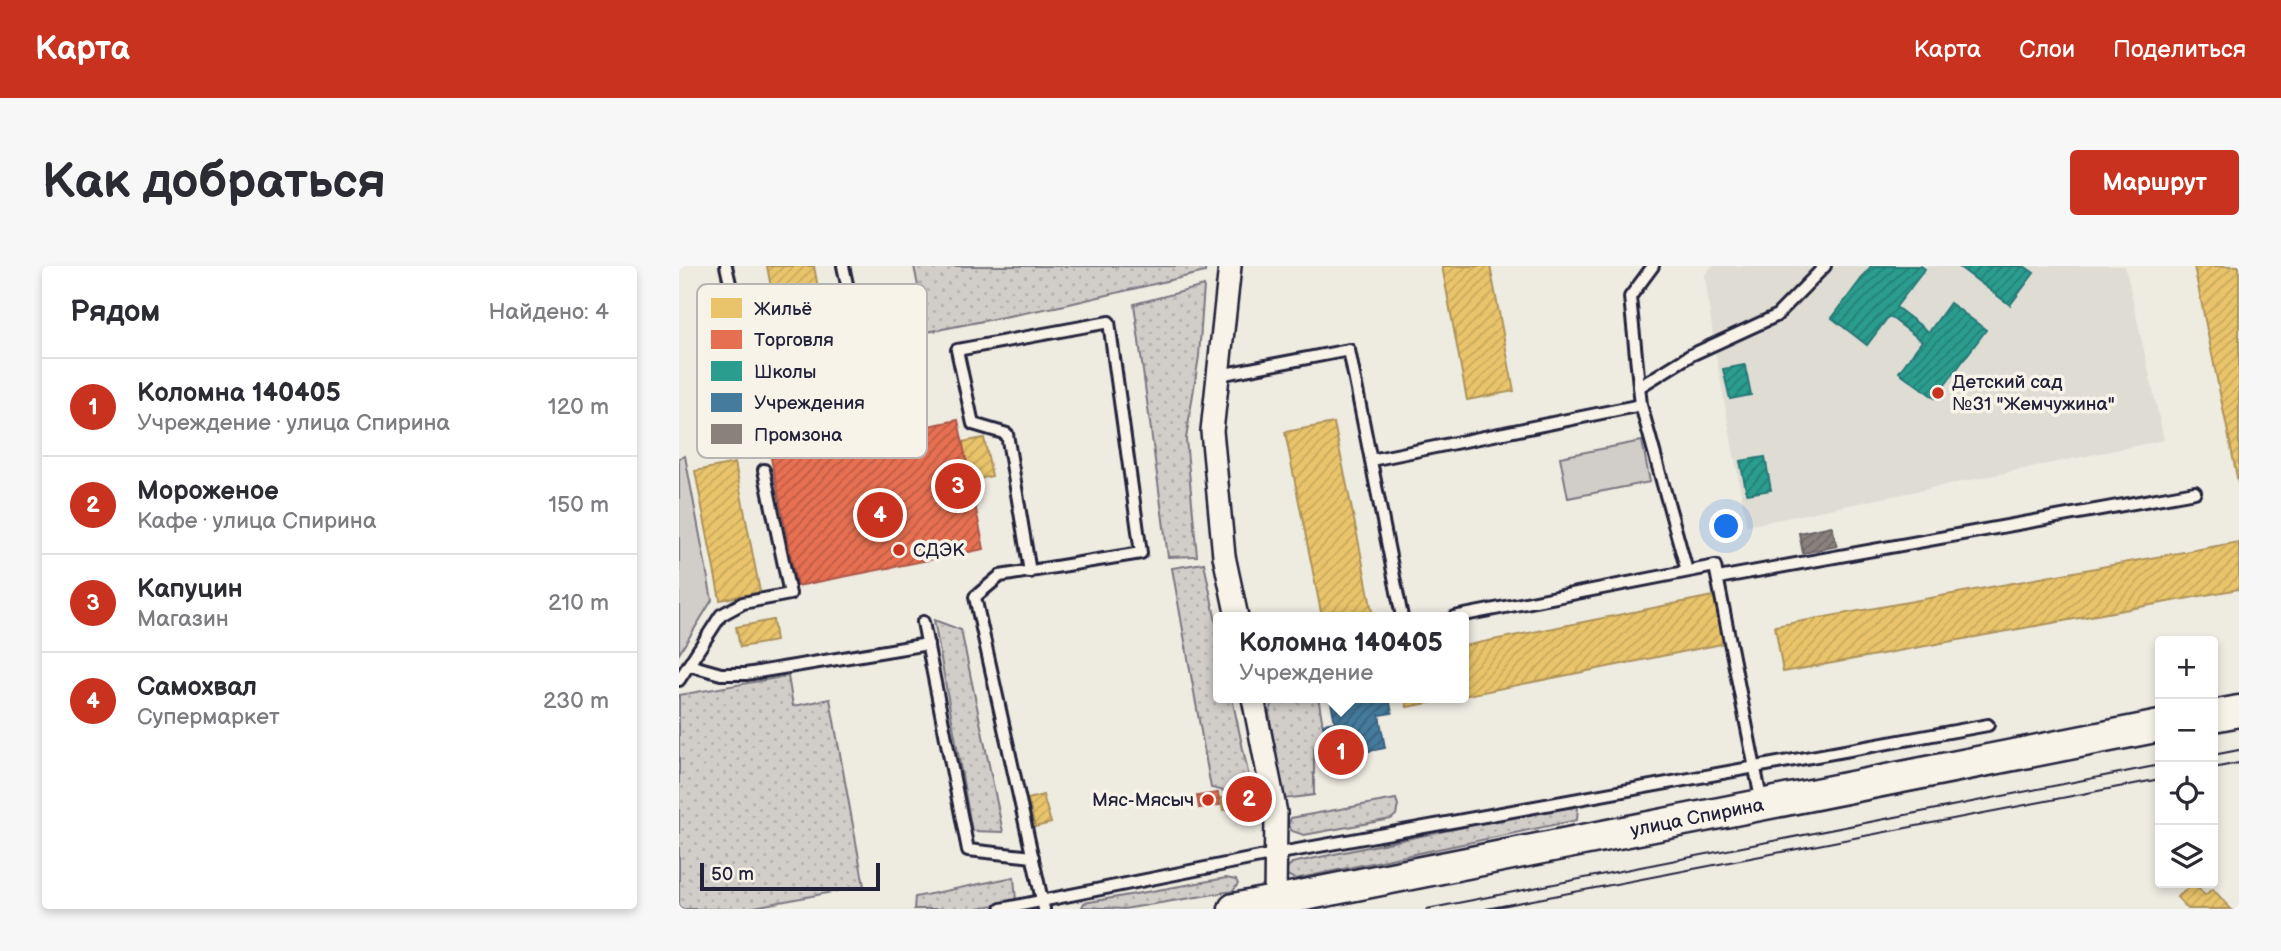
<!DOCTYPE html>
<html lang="ru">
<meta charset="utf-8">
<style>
:root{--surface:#fff;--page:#f7f7f7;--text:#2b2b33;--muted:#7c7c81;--line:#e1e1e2;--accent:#c8321e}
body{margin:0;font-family:"Balsamiq Sans",sans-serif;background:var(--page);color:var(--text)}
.controls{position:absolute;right:21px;bottom:21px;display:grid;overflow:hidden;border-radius:7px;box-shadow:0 4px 10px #0003}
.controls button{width:63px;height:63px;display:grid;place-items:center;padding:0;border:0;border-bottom:2px solid var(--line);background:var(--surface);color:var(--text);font:35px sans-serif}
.scale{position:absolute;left:21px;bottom:18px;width:180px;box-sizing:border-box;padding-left:7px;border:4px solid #22223b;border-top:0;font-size:19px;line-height:24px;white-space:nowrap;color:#22223b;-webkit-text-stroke:5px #f7f3e8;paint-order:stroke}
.you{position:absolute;left:1048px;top:261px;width:24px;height:24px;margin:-18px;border:5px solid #fff;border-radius:50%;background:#1a73e8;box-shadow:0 0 0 10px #1a73e833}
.badge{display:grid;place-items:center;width:46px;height:46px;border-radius:50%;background:var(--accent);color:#fff;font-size:23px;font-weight:700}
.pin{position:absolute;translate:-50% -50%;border:4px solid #fff;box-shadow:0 2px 7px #0006}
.popup{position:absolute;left:534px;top:346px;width:256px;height:91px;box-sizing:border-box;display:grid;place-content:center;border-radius:7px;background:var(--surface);filter:drop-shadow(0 2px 5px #0005);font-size:23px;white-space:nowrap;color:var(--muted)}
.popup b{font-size:26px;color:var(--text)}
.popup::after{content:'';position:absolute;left:50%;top:100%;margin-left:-14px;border:14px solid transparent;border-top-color:var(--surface)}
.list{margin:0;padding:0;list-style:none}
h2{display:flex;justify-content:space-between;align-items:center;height:91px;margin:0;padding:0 28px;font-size:30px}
h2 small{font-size:23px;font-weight:400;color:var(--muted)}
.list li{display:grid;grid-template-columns:46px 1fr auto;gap:21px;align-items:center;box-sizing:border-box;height:98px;padding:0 28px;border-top:2px solid var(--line)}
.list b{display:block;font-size:26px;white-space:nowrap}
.list p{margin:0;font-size:23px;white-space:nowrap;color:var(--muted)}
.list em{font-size:23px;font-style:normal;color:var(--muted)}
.icon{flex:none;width:38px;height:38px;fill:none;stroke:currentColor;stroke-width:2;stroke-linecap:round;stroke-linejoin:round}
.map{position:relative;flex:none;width:1560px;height:643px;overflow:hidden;border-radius:7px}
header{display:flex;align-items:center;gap:42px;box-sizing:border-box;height:98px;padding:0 35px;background:var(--accent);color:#fff}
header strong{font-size:33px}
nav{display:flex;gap:38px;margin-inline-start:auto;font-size:24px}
.intro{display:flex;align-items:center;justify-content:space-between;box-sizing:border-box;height:168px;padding:0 42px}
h1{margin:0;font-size:49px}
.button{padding:18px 32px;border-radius:7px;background:var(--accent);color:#fff;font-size:24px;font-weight:700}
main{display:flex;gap:42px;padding:0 42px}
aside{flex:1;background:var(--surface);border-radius:7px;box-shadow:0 4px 10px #0003}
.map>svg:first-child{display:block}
.built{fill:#dfdcd4}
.grass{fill:url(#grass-dots);stroke:#7a7882;stroke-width:2}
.park{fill:#d1cdc9;stroke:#7a7882;stroke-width:2}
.homes{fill:url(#homes-hatch);stroke:#ad935c;stroke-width:2}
.shops{fill:url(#shops-hatch);stroke:#ac584a;stroke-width:2}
.schools{fill:url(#schools-hatch);stroke:#287876;stroke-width:2}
.public{fill:url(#public-hatch);stroke:#3a6080;stroke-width:2}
.industry{fill:url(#industry-hatch);stroke:#6b6468;stroke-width:2}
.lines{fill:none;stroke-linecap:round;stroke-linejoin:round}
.service-casing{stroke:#22223b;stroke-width:16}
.minor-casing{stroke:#22223b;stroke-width:26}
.secondary-casing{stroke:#22223b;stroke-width:35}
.service{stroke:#f7f3e8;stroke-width:10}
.minor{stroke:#f7f3e8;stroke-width:21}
.secondary{stroke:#f7f3e8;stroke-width:30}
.tram{stroke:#22223b;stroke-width:2}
.poi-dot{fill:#c8321e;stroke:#f7f3e8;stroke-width:2.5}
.labels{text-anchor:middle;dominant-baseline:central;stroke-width:7;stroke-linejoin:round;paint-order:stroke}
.poi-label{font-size:19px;fill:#22223b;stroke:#f7f3e8;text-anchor:start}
.street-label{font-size:19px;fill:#22223b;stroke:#f7f3e8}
.key{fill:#f7f3e8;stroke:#b7b4b4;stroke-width:2}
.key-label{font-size:19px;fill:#22223b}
</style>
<header>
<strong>Карта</strong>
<nav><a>Карта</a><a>Слои</a><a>Поделиться</a></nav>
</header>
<div class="intro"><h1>Как добраться</h1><a class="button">Маршрут</a></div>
<main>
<aside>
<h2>Рядом<small>Найдено: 4</small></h2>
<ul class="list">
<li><span class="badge">1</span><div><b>Коломна 140405</b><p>Учреждение · улица Спирина</p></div><em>120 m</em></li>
<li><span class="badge">2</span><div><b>Мороженое</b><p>Кафе · улица Спирина</p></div><em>150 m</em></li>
<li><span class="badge">3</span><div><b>Капуцин</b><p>Магазин</p></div><em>210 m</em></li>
<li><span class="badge">4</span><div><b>Самохвал</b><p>Супермаркет</p></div><em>230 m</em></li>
</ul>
</aside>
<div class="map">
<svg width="1560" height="643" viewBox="0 0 1560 643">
<defs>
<pattern id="grass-dots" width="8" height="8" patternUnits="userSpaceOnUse" patternTransform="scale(1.75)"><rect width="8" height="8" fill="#d1cdc9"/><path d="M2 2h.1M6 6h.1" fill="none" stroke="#b3b0ae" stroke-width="1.8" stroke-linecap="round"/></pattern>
<pattern id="homes-hatch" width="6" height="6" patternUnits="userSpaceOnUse" patternTransform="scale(1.75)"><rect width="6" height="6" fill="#e9c46a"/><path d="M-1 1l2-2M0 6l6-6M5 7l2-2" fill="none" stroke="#c8a85d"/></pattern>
<pattern id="shops-hatch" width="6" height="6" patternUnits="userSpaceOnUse" patternTransform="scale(1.75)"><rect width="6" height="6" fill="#e76f51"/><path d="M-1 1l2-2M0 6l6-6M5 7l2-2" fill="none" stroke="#bb5b44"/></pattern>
<pattern id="schools-hatch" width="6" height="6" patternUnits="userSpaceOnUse" patternTransform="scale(1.75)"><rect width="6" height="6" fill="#2a9d8f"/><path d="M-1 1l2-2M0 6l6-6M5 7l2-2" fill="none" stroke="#248076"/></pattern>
<pattern id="public-hatch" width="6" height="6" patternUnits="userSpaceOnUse" patternTransform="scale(1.75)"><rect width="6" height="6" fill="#457b9d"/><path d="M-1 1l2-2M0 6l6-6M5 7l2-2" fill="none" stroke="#396481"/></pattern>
<pattern id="industry-hatch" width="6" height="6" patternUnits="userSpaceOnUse" patternTransform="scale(1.75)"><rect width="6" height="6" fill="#8a817c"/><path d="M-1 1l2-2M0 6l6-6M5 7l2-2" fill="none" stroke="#706967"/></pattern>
</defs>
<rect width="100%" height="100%" fill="#eeebe1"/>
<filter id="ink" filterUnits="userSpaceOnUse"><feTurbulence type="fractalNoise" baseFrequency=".0143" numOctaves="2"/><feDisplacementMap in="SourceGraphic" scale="14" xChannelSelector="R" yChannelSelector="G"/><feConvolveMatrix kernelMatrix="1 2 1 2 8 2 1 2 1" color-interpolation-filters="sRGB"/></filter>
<g filter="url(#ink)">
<polygon class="built" points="1033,0 1446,0 1485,174 1068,260 1035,79 1026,9"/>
<g class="grass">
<polygon points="235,0 526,0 526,6 386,39 248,66"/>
<polygon points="525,20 520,90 507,173 518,290 489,291 455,38"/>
<polygon points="525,297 539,366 540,432 553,432 573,525 560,528 532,522 493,302"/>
<polygon points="255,354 282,364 324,566 293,565"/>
<polygon points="109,410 114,440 151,433 185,620 65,643 0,643 0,429"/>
<polygon points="618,432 634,432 640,436 647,478 635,483 635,529 605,533 590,448 593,438"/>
<polygon points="717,533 719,539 717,549 712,553 625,569 613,565 609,559 612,552"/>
<polygon points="889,539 899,540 898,554 616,613 608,609 607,603 613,597"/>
<polygon points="335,611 337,635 294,643 235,643 236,631"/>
<polygon points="547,612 557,614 559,618 554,625 445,643 403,641 405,637"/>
</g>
<g class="park">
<polygon points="963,175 971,216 889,232 881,191"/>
<polygon points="6,190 33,334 0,388 0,192"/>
</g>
<g class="homes">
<polygon points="88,0 135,0 153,98 108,107"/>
<polygon points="763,0 811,0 835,125 788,134"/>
<polygon points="1515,0 1560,0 1560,221"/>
<polygon points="655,157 680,278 694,351 643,351 606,166"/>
<polygon points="305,172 313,210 291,215 283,176"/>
<polygon points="56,197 81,326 41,334 16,205"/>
<polygon points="1560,276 1560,323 1104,406 1096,360"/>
<polygon points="1039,329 1048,377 784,430 784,380"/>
<polygon points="94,354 97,375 61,381 57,361"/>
<polygon points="726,432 776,432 728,441"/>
<polygon points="364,529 372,557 356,561 349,533"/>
<polygon points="555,530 556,542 544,544 542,532"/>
<polygon points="1515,617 1526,629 1534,623 1552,643 1509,643 1498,631"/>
</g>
<g class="shops">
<polygon points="279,154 305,283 118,320 92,192"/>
<polygon points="539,527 541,539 520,542 518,530"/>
</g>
<g class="schools">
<polygon points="1192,0 1242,0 1246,3 1217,41 1250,66 1271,37 1307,64 1256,132 1220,106 1243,75 1210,50 1188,79 1153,52"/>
<polygon points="1279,0 1345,0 1355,7 1331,39"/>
<polygon points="1066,99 1072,129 1051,133 1044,103"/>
<polygon points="1086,191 1092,224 1068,228 1061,195"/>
</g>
<polygon class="public" points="651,432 710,432 713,447 700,449 706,482 644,494 641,479 647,478 644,458 656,456"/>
<polygon class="industry" points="1153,260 1158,280 1124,287 1120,267"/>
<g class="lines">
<g class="service-casing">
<g id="service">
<path d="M 47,0 L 87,174 C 124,173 148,169 180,150 L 190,118 L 164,0"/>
<polyline points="974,0 951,31 962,139 1008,305"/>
<polyline points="540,109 670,84 723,351"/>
<polyline points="960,121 1012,89 1097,50 1146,0"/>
<polyline points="692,194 962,139"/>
<polyline points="351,306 328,168 294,158 278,84 430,56 462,287 321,310 296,331 365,643"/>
<polyline points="1039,312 1516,226"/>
<polyline points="775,351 1036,300 1083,538"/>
<polyline points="244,356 289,584 354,591"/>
<polyline points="10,399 42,408 67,408 249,378"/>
<polyline points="0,414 42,349 64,337 111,328 85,204"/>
<polyline points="322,643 596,588 1309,459"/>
</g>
</g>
<g class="minor-casing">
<g id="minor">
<polyline points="551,0 533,165 545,290 558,351"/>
<polyline points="574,432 597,547 596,635"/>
</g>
</g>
<g class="secondary-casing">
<g id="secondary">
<polyline points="1534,450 1560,445"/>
<path id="s1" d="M 555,643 L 1481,460"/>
</g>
</g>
<use href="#service" class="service"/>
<use href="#minor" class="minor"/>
<use href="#secondary" class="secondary"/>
<g class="tram">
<polyline points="1534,489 1560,484"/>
<polyline points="1534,502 1560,497"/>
<polyline points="748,643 1481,499"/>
<polyline points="807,643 1481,513"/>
</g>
</g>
</g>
<g class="poi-dot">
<circle cx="1259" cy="127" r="7"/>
<circle cx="220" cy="284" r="7"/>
<circle cx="529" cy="534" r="7"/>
</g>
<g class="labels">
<g class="poi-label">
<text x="1273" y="116">Детский сад<tspan x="1273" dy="22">№31 "Жемчужина"</tspan></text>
<text x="234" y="284">СДЭК</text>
<text x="515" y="534" text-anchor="end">Мяс-Мясыч</text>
</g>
<g class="street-label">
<text stroke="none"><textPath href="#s1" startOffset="472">улица Спирина</textPath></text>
</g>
</g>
<rect x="18" y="18" width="230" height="174" rx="10" class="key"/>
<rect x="32" y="32" width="31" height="20" fill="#e9c46a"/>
<rect x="32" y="64" width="31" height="19" fill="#e76f51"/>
<rect x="32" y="95" width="31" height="20" fill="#2a9d8f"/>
<rect x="32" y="127" width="31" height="19" fill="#457b9d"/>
<rect x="32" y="158" width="31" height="20" fill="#8a817c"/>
<g class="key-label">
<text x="75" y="49">Жильё</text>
<text x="75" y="80">Торговля</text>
<text x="75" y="112">Школы</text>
<text x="75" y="143">Учреждения</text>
<text x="75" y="175">Промзона</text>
</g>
</svg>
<div class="controls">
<button>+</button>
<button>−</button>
<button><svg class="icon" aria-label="locate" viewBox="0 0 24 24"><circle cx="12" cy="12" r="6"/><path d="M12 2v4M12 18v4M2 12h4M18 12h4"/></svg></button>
<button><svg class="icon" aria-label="layers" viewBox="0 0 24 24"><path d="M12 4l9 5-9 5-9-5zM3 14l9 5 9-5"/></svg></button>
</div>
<div class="scale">50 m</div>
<div class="you"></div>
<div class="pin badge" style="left:662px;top:486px">1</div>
<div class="popup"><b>Коломна 140405</b>Учреждение</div>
<div class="pin badge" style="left:570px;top:533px">2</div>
<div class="pin badge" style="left:279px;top:220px">3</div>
<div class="pin badge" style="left:201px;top:249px">4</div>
</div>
</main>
